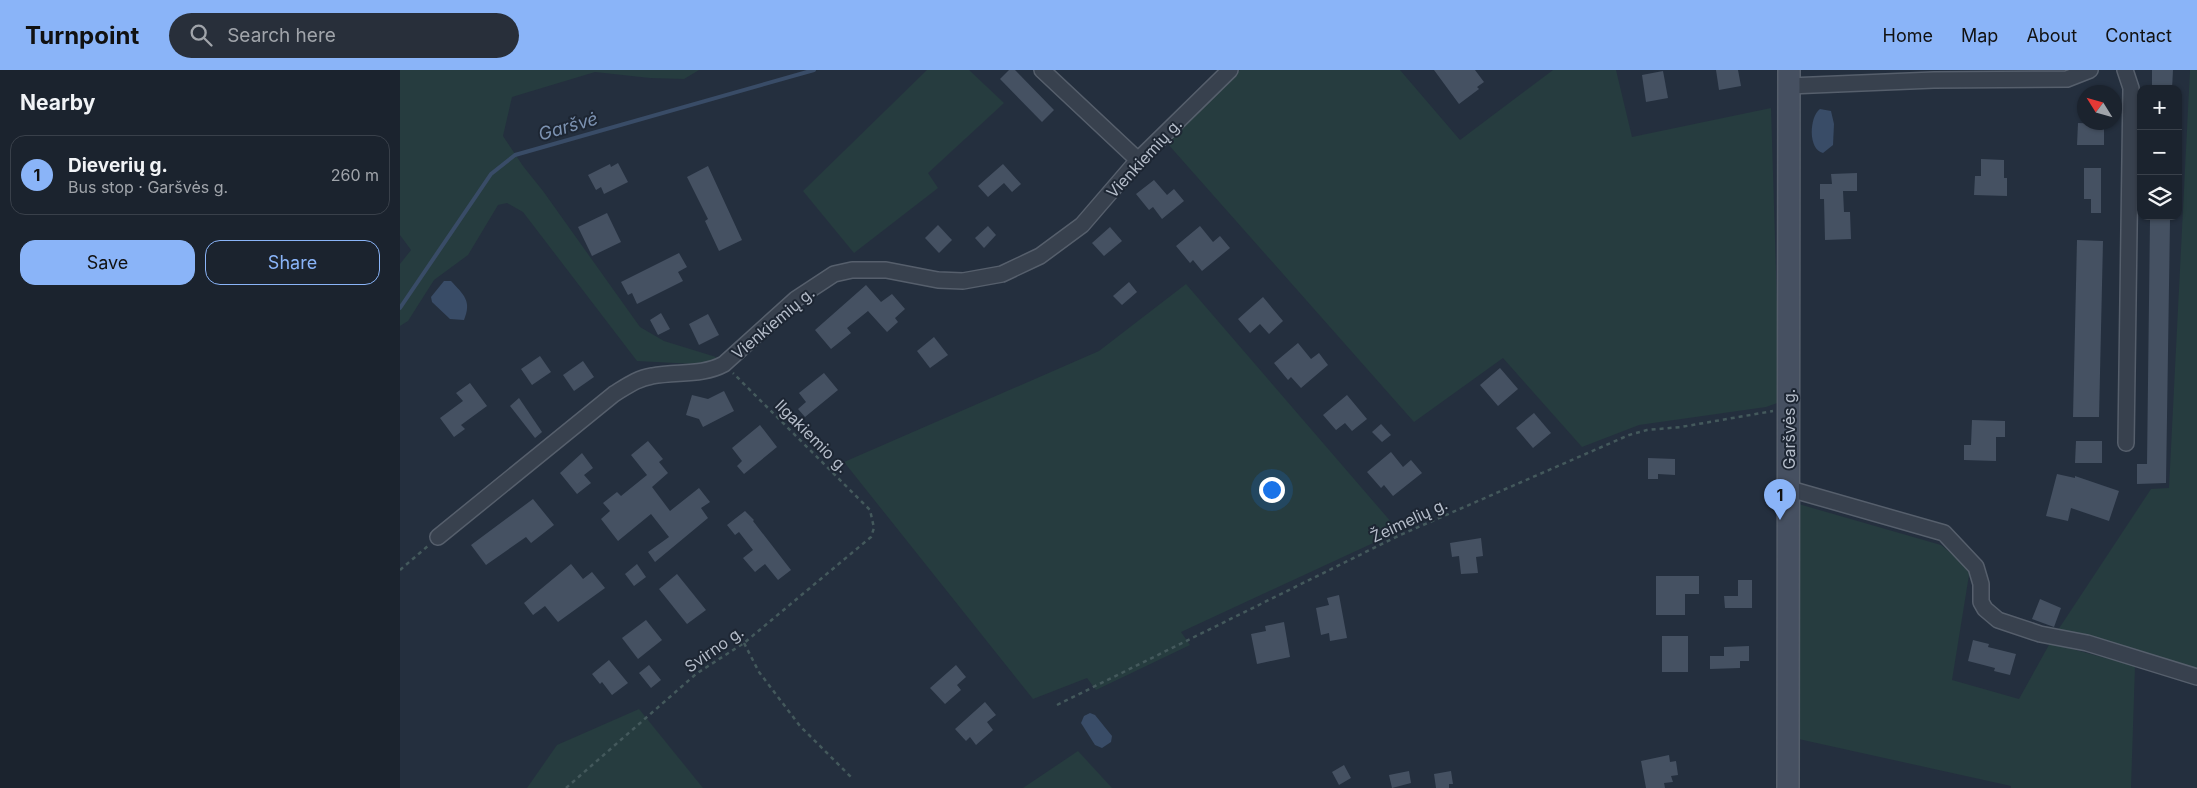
<!DOCTYPE html>
<meta charset="utf-8">
<style>
:root{--surface:#1b232e;--page:#282f3a;--text:#f1f3f6;--muted:#a0a4aa;--line:#39404a;--accent:#8ab4f8}
body{margin:0;font-family:Inter,sans-serif;background:var(--page);color:var(--text)}
.controls{position:absolute;right:15px;top:15px;display:grid;overflow:hidden;border-radius:10px;box-shadow:0 1px 4px #0004}
.controls button{width:45px;height:45px;display:grid;place-items:center;padding:0;border:0;border-bottom:1px solid var(--line);background:var(--surface);color:var(--text);font:25px sans-serif}
.compass{position:absolute;left:1677px;top:15px;width:45px;height:45px;border-radius:50%;background:var(--surface);box-shadow:0 1px 4px #0004;rotate:307deg}
.you{position:absolute;left:871px;top:419px;width:18px;height:18px;margin:-12px;border:4px solid #fff;border-radius:50%;background:#1a73e8;box-shadow:0 0 0 8px #1a73e833}
.badge{display:grid;place-items:center;width:32px;height:32px;border-radius:50%;background:var(--accent);color:#111;font-size:16px;font-weight:700}
.pin{position:absolute;translate:-50% -41px;filter:drop-shadow(0 1px 2px #0008)}
.pin::after{content:'';position:absolute;top:26px;width:18px;height:15px;background:inherit;clip-path:polygon(0 0,100% 0,50% 100%)}
.list{margin:0;padding:0;list-style:none}
h2{display:flex;justify-content:space-between;align-items:center;height:65px;margin:0;padding:0 20px;font-size:21px}
h2 small{font-size:16px;font-weight:400;color:var(--muted)}
.list li{display:grid;grid-template-columns:32px 1fr auto;gap:15px;align-items:center;box-sizing:border-box;height:80px;margin:0 10px 10px;padding:0 10px;border:1px solid var(--line);border-radius:15px}
.list b{display:block;font-size:19px;white-space:nowrap}
.list p{margin:0;font-size:16px;white-space:nowrap;color:var(--muted)}
.list em{font-size:16px;font-style:normal;color:var(--muted)}
.actions{display:flex;gap:10px;padding:15px 20px}
.actions a{flex:1;padding:11px 0;border:1px solid var(--accent);border-radius:15px;text-align:center;font-size:18px;color:var(--accent)}
.actions .main{background:var(--accent);color:#111}
.icon{flex:none;width:28px;height:28px;fill:none;stroke:currentColor;stroke-width:2;stroke-linecap:round;stroke-linejoin:round}
.map{position:relative;flex:none;width:1797px;height:718px;overflow:hidden}
header{display:flex;align-items:center;gap:30px;box-sizing:border-box;height:70px;padding:0 25px;background:var(--accent);color:#111}
header strong{font-size:24px}
nav{display:flex;gap:28px;margin-inline-start:auto;font-size:18px}
.search{width:350px;height:45px;background:var(--page);display:flex;align-items:center;gap:12px;box-sizing:border-box;padding:0 18px;border-radius:28px;color:var(--muted);font-size:19px}
main{display:flex}
aside{flex:1;background:var(--surface)}
.map>svg:first-child{display:block}
.green{fill:#263c3f}
.water{fill:#394c67}
.lines{fill:none;stroke-linecap:round;stroke-linejoin:round}
.stream{stroke:#394c67;stroke-width:4}
.building{fill:#455162}
.minor-casing{stroke:#565f6c;stroke-width:18}
.secondary-casing{stroke:#565f6c;stroke-width:24}
.path{stroke:#44595c;stroke-width:2.5;stroke-dasharray:4 4;stroke-linecap:butt}
.minor{stroke:#38414e;stroke-width:15}
.secondary{stroke:#465061;stroke-width:21}
.labels{text-anchor:middle;dominant-baseline:central;stroke-width:4;stroke-linejoin:round;paint-order:stroke}
.street-label{font-size:16px;fill:#b4bcc9;stroke:#1d2633}
.water-label{font-size:18px;font-style:italic;fill:#7c92b1;stroke:#1d2633}
</style>
<header>
<strong>Turnpoint</strong>
<div class="search"><svg class="icon" aria-label="search" viewBox="0 0 24 24"><circle cx="10" cy="10" r="6"/><path d="M15 15l6 6"/></svg>Search here</div>
<nav><a>Home</a><a>Map</a><a>About</a><a>Contact</a></nav>
</header>
<main>
<aside>
<h2>Nearby<small></small></h2>
<ul class="list">
<li><span class="badge">1</span><div><b>Dieverių g.</b><p>Bus stop · Garšvės g.</p></div><em>260 m</em></li>
</ul>
<div class="actions"><a class="main">Save</a><a>Share</a></div>
</aside>
<div class="map">
<svg width="1797" height="718" viewBox="0 0 1797 718">
<rect width="100%" height="100%" fill="#242f3e"/>
<g class="green">
<polygon points="0,0 299,0 284,9 250,8 195,2 112,27 103,66 123,96 143,121 240,257 264,271 316,287 313,295 237,291 123,142 107,133 98,135 68,185 34,210 8,251 0,256 0,194 11,180 0,165"/>
<polygon points="527,0 569,0 604,33 528,103 538,118 454,183 403,121"/>
<polygon points="840,0 1000,0 1060,70 1153,0 1216,0 1232,67 1371,38 1380,332 1366,337 1239,355 1182,377 1103,288 1014,352 767,73"/>
<polygon points="1790,0 1797,0 1797,603 1658,560 1751,419 1769,418"/>
<polygon points="786,214 992,453 997,462 781,562 790,575 696,620 687,608 633,629 444,392 699,281"/>
<polygon points="1395,433 1541,475 1570,499 1552,610 1619,629 1650,573 1735,596 1731,718 1611,718 1611,716 1394,668"/>
<polygon points="239,639 303,718 127,718 157,675"/>
<polygon points="678,681 712,718 623,718"/>
</g>
<g class="water">
<path d="M 1420,39 L 1431,41 L 1434,54 L 1433,75 L 1423,83 C 1408,80 1409,47 1420,39 Z"/>
<path d="M 44,211 L 51,211 C 64,225 72,231 64,250 L 50,249 L 32,232 L 31,227 Z"/>
<polygon points="690,643 695,645 712,666 711,672 702,678 695,675 681,653 684,646"/>
</g>
<g class="lines">
<polyline class="stream" points="0,238 91,104 115,85 414,0"/>
</g>
<g class="building">
<polygon points="609,0 615,0 654,40 642,52 600,9"/>
<polygon points="1034,0 1075,0 1084,12 1077,17 1079,19 1059,34"/>
<polygon points="1316,0 1338,0 1341,16 1319,20"/>
<polygon points="1752,0 1773,0 1772,19 1752,19"/>
<polygon points="1263,1 1268,28 1246,32 1242,5"/>
<polygon points="1678,53 1704,54 1704,75 1677,75"/>
<polygon points="1581,89 1604,90 1604,108 1607,108 1607,126 1574,125 1575,106 1581,106"/>
<polygon points="218,93 228,112 204,124 201,117 196,120 188,105 210,94 211,97"/>
<polygon points="603,94 621,114 612,122 604,113 588,127 578,116"/>
<polygon points="308,96 342,170 319,181 305,151 308,149 287,107"/>
<polygon points="1684,98 1701,98 1701,143 1691,143 1691,129 1684,129"/>
<polygon points="1457,103 1457,121 1443,121 1444,142 1450,142 1451,169 1425,170 1424,129 1420,129 1420,114 1432,114 1431,104"/>
<polygon points="754,110 767,125 774,119 784,131 762,149 753,137 749,140 736,124"/>
<polygon points="207,143 221,172 192,186 178,157"/>
<polygon points="1750,150 1770,150 1766,413 1737,414 1737,394 1747,394"/>
<polygon points="538,155 552,170 539,183 525,168"/>
<polygon points="588,156 596,165 584,178 575,168"/>
<polygon points="800,156 813,172 820,166 830,178 802,201 793,190 790,193 776,176"/>
<polygon points="710,157 722,171 704,186 692,173"/>
<polygon points="1677,170 1703,171 1699,347 1673,347"/>
<polygon points="279,183 287,197 278,202 283,211 237,234 232,223 228,225 221,212"/>
<polygon points="729,212 737,222 722,235 713,226"/>
<polygon points="466,215 481,232 492,224 505,239 495,248 498,252 487,262 468,241 447,258 451,263 431,279 415,260"/>
<polygon points="863,227 883,251 869,264 860,254 850,263 838,249"/>
<polygon points="261,243 270,259 258,265 250,250"/>
<polygon points="308,244 319,265 299,275 289,254"/>
<polygon points="534,267 548,285 530,298 517,281"/>
<polygon points="898,273 911,289 919,283 928,295 901,318 891,307 888,310 874,293"/>
<polygon points="140,286 151,302 132,315 121,299"/>
<polygon points="183,291 194,307 174,321 163,305"/>
<polygon points="1100,298 1118,319 1098,336 1080,315"/>
<polygon points="424,303 438,320 405,347 398,339 406,332 399,323"/>
<polygon points="70,313 87,336 61,355 65,359 54,367 40,348 63,331 56,323"/>
<polygon points="324,321 334,341 303,357 299,349 286,345 292,325 308,329"/>
<polygon points="947,325 967,349 952,361 945,353 936,360 923,345"/>
<polygon points="119,328 142,362 135,368 110,336"/>
<polygon points="1134,343 1151,363 1133,378 1116,358"/>
<polygon points="1572,350 1605,351 1605,367 1596,367 1596,391 1564,390 1564,375 1571,375"/>
<polygon points="981,354 991,365 982,372 972,362"/>
<polygon points="360,355 377,377 344,404 337,396 342,391 332,378"/>
<polygon points="248,371 263,389 259,392 268,403 252,417 270,441 299,418 310,432 301,438 308,448 255,492 248,482 269,467 251,444 218,471 201,449 210,441 203,433 217,422 221,426 247,405 231,385"/>
<polygon points="1676,371 1702,371 1702,393 1675,393"/>
<polygon points="991,382 1003,397 1011,390 1022,403 993,426 984,415 981,418 967,402"/>
<polygon points="182,383 193,398 184,405 191,413 177,424 160,403"/>
<polygon points="1248,388 1275,389 1275,405 1258,404 1258,409 1248,409"/>
<polygon points="1657,404 1675,408 1675,406 1719,421 1709,451 1671,438 1668,451 1646,446"/>
<polygon points="133,429 154,455 131,473 126,467 86,495 71,475"/>
<polygon points="345,441 354,450 353,451 391,500 378,510 365,494 355,502 343,488 353,480 339,462 335,465 327,455"/>
<polygon points="1081,468 1083,486 1076,487 1078,503 1061,504 1059,486 1052,487 1050,473"/>
<polygon points="171,494 183,509 192,502 205,518 158,552 145,536 133,545 124,533"/>
<polygon points="237,494 246,507 234,516 225,504"/>
<polygon points="277,504 306,540 287,554 259,519"/>
<polygon points="1256,506 1299,506 1299,524 1285,524 1285,545 1256,545"/>
<polygon points="1338,510 1352,510 1352,538 1325,538 1324,526 1338,526"/>
<polygon points="939,525 947,568 930,571 929,563 921,565 916,538 929,535 927,528"/>
<polygon points="1640,529 1661,538 1654,557 1632,549"/>
<polygon points="246,550 262,570 238,589 222,568"/>
<polygon points="884,552 890,587 857,594 851,564 866,561 865,556"/>
<rect x="1262" y="566" width="26" height="36"/>
<polygon points="1573,570 1589,574 1588,577 1616,584 1610,605 1594,601 1595,598 1568,591"/>
<polygon points="1349,576 1349,591 1340,591 1340,598 1310,599 1310,586 1324,586 1324,577"/>
<polygon points="209,590 228,613 212,625 202,612 200,614 192,604"/>
<polygon points="249,595 261,610 251,618 239,603"/>
<polygon points="556,595 566,607 557,615 561,620 545,634 530,618"/>
<polygon points="585,632 596,645 587,652 593,660 576,675 570,667 566,671 555,659"/>
<polygon points="1269,685 1270,692 1276,691 1278,705 1271,706 1273,712 1264,713 1265,718 1246,718 1241,691"/>
<polygon points="944,695 951,708 939,715 932,702"/>
<polygon points="1009,701 1011,713 992,718 989,705"/>
<polygon points="1051,701 1053,714 1049,714 1049,718 1036,718 1034,704"/>
</g>
<g class="lines">
<g class="minor-casing">
<g id="minor">
<polyline points="642,0 738,90"/>
<polyline points="1725,0 1731,18 1726,373"/>
<polyline points="1389,16 1534,10 1667,9 1690,0"/>
<polyline points="1390,419 1544,463 1576,497 1581,514 1581,532 1585,539 1598,550 1640,564 1687,573 1797,607"/>
<path d="M 38,467 L 214,324 C 227,316 238,308 252,306 C 277,301 302,306 324,294 L 396,229 L 434,204 L 452,200 L 486,200 L 538,210 L 563,211 L 602,204 L 640,186 L 682,155 L 738,90 L 830,0"/>
</g>
</g>
<g class="secondary-casing">
<polyline id="secondary" points="1388,718 1389,0"/>
</g>
<g class="path">
<polyline points="0,500 29,475"/>
<polyline points="344,573 359,602 400,656 453,709"/>
<polyline points="657,635 998,466 1229,365 1247,360 1281,357 1373,341"/>
<polyline points="166,718 296,604 344,573 471,467 474,458 470,440 333,303"/>
</g>
<use href="#minor" class="minor"/>
<use href="#secondary" class="secondary"/>
</g>
<g class="labels">
<g class="street-label">
<text transform="translate(744 88) rotate(-47)">Vienkiemių g.</text>
<text transform="translate(373 253) rotate(-40)">Vienkiemių g.</text>
<text transform="translate(1389 359) rotate(-90)">Garšvės g.</text>
<text transform="translate(412 366) rotate(45)">Ilgakiemio g.</text>
<text transform="translate(1009 450) rotate(-25)">Žeimelių g.</text>
<text transform="translate(314 579) rotate(-35)">Svirno g.</text>
</g>
<g class="water-label">
<text transform="translate(168 56) rotate(-16)">Garšvė</text>
</g>
</g>
</svg>
<div class="controls">
<button>+</button>
<button>−</button>
<button><svg class="icon" aria-label="layers" viewBox="0 0 24 24"><path d="M12 4l9 5-9 5-9-5zM3 14l9 5 9-5"/></svg></button>
</div>
<svg class="compass" viewBox="-18 -18 36 36"><path d="M0-13l5 13h-10z" fill="#e53935"/><path d="M0 13l5-13h-10z" fill="#a0a4aa"/></svg>
<div class="you"></div>
<div class="pin badge" style="left:1380px;top:450px">1</div>
</div>
</main>
